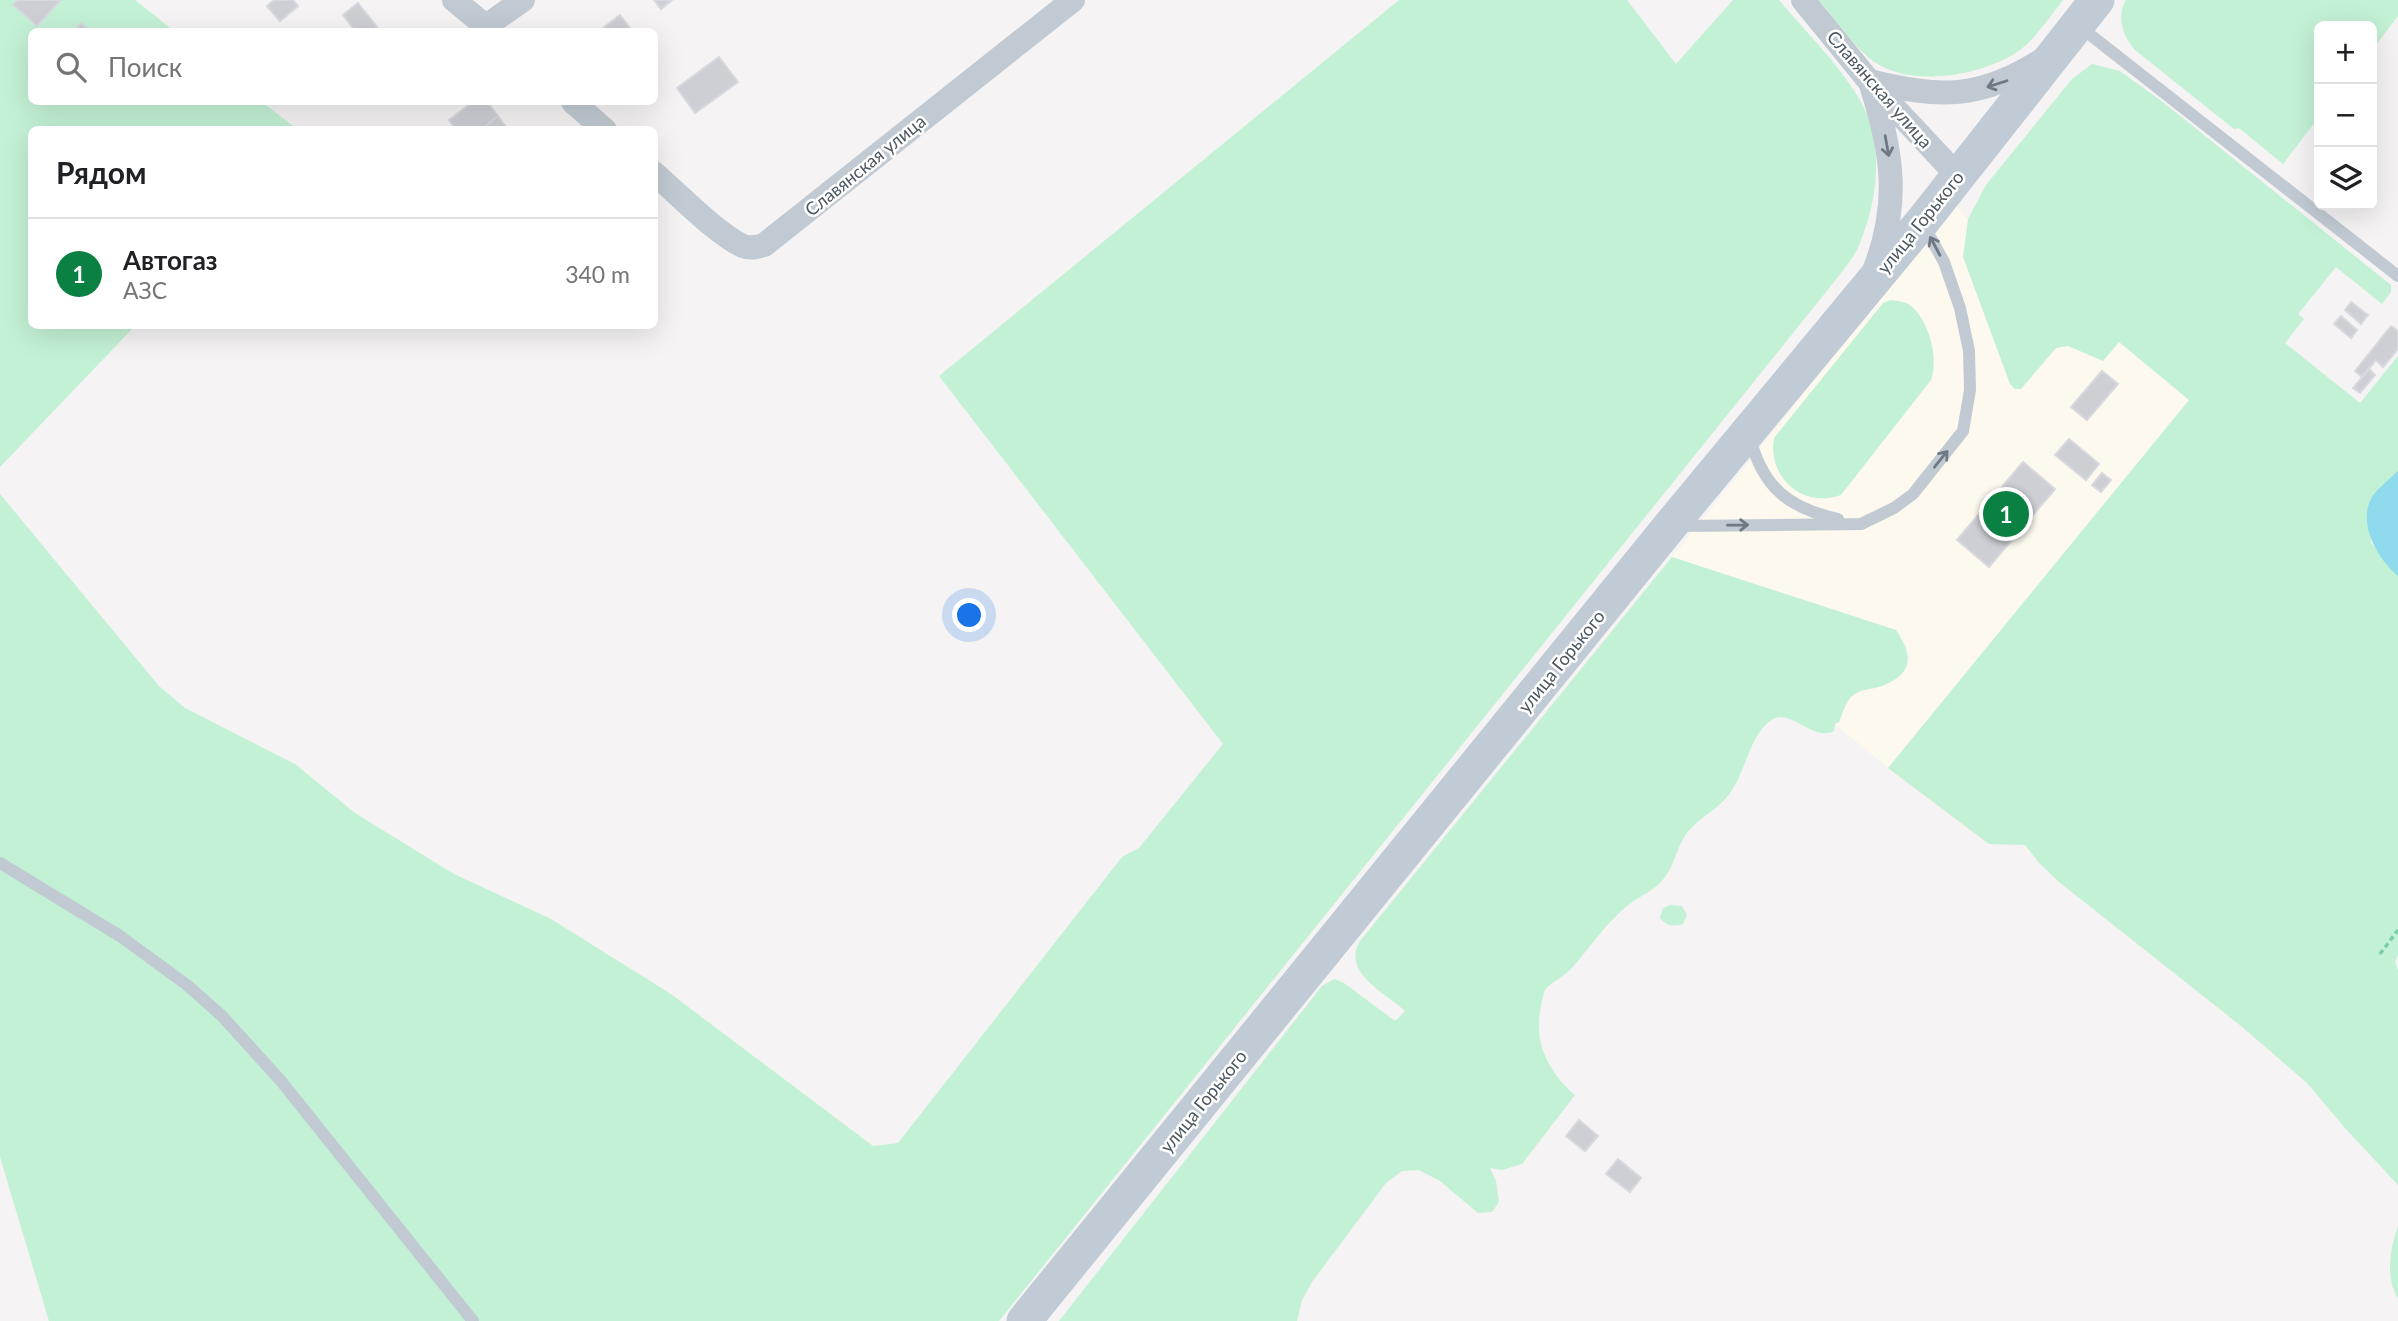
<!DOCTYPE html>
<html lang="ru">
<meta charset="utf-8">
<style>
:root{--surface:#fff;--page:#f2f2f2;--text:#202124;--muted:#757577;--line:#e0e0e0;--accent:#0b8043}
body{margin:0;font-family:Lato,sans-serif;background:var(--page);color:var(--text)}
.controls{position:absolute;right:21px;top:21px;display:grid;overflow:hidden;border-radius:10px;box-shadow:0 7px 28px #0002}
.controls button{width:63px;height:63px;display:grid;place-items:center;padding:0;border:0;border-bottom:2px solid var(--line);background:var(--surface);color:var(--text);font:35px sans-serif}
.you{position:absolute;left:970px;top:616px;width:24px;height:24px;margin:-18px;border:5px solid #fff;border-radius:50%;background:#1a73e8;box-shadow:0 0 0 10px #1a73e833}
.badge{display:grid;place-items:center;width:46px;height:46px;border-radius:50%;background:var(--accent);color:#fff;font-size:23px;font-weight:700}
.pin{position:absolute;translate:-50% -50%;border:4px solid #fff;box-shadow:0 2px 7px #0006}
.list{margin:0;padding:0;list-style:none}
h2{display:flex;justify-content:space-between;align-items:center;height:91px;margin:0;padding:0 28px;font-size:30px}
h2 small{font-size:23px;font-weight:400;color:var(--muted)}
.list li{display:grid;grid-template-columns:46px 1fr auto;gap:21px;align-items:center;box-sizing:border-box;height:112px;padding:0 28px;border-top:2px solid var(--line)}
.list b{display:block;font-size:26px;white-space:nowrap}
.list p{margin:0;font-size:23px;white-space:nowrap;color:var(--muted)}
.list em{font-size:23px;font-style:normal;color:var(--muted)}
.icon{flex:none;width:38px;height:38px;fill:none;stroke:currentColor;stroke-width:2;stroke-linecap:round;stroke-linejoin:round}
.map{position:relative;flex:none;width:2398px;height:1321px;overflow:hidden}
.search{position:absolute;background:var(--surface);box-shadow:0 7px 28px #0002;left:28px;top:28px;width:630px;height:77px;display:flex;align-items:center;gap:18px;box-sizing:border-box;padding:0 24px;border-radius:10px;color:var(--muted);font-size:26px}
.panel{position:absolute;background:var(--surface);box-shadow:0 7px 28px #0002;left:28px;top:126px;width:630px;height:203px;border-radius:10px}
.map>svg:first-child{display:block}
.commercial{fill:#fdf9ef}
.green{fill:#c3f1d5}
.water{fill:#90daee}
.building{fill:#cdcfd5;stroke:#d7d9de;stroke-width:2}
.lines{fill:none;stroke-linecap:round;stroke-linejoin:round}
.path{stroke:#7ad0a6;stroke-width:3.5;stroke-dasharray:5 3.5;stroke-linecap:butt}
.lane{stroke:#c1cad2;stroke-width:12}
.street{stroke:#c1cad2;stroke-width:24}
.secondary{stroke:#c1cbd6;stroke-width:35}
.oneway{stroke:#6e7983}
.labels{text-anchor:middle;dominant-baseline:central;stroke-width:5;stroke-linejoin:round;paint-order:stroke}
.street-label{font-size:18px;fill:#4a5661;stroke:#fff}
</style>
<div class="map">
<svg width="2398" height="1321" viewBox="0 0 2398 1321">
<rect width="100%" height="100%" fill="#f5f3f3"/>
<polygon class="commercial" points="1956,205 2068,346 2103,361 2119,342 2189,400 1888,768 1835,724 1839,722 1844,709 1852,696 1865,689 1880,687 1896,679 1907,667 1910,658 1906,645 1896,630 1672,557"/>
<g class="green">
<polygon points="0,0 135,0 174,31 32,32 32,102 262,102 297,129 32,130 32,326 135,326 0,467"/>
<path d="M 1399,0 L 1627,0 L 1676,64 L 1733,0 L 1779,0 C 1806,32 1838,63 1860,100 C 1885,145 1878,200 1859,245 C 1855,256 1845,267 1838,277 L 999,1321 L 49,1321 L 0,1157 L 0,494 L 159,686 L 185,708 L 295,764 L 355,813 L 454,874 L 551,919 L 671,994 L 873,1146 L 898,1143 L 1122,857 L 1139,848 L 1223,744 L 939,376 Z"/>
<path d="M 1819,0 L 2063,0 C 2051,15 2039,33 2025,46 C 1990,76 1905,91 1868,57 C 1850,41 1835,19 1819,0 Z"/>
<path d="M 2126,0 L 2398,0 L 2398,16 L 2372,50 L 2372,26 L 2319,26 L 2319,117 L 2283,164 L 2239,128 L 2234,129 L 2135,50 C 2123,36 2116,17 2126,0 Z"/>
<polygon points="2092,64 2120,71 2164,103 2391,285 2391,292 2382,304 2336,267 2298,314 2304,319 2285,343 2360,403 2398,356 2398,471 2373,496 2371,543 2398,576 2398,955 2395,962 2398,970 2398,1185 2345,1128 2307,1083 2241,1026 2059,882 2039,863 2025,845 1989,844 1888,768 2189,400 2119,342 2103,361 2068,346 2056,348 2021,389 2015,389 2010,384 1963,257 1968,219 1986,185 2072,79"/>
<path d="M 1890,300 C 1897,301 1905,301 1911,306 C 1929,321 1939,358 1931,380 L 1841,495 C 1803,509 1767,477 1774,438 L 1883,303 Z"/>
<path d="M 1672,557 L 1896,630 C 1912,655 1915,673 1882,686 C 1871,690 1860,688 1851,697 C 1845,704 1842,714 1839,722 L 1835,724 L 1834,731 C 1811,742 1791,706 1770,721 C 1750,735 1746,770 1732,790 C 1720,810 1695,818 1683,839 C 1676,851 1674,865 1665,877 C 1655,891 1639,896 1627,906 C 1605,924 1589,949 1570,970 C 1564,976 1549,984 1545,990 C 1543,993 1542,1002 1541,1006 C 1533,1042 1548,1072 1575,1095 L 1522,1164 L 1502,1170 L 1490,1168 L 1496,1181 L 1499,1202 L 1492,1212 L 1478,1213 L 1440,1181 L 1419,1170 L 1402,1171 L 1386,1183 L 1312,1282 L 1302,1300 L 1297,1321 L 1059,1321 L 1322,986 L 1334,979 L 1344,983 L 1395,1021 L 1405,1011 C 1386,993 1341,973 1360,941 Z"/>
<path d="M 1670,905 L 1682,906 L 1687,915 L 1683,924 C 1672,927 1667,926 1660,918 L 1663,908 Z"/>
<path d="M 2398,1226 L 2398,1299 C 2385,1276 2390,1249 2398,1226 Z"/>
</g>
<path class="water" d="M 2398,471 L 2398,576 C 2377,559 2355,520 2374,494 C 2381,486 2390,478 2398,471 Z"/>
<g class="building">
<polygon points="17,0 61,0 37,26 13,5"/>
<polygon points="274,0 293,0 298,6 280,21 267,6"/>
<polygon points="654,0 672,0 661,9"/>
<polygon points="358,3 377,27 372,32 356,32 343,15"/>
<polygon points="620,15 633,32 598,32"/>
<polygon points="81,23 91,32 73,32"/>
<polygon points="719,57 738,82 695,113 677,88"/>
<polygon points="473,102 487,102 498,116 481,130 456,130 449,120"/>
<polygon points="498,116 508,130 481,130"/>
<polygon points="2351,302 2368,315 2361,324 2345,310"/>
<polygon points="2341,316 2357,330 2351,338 2334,324"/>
<polygon points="2391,326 2398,331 2398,349 2383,367 2376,360 2362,377 2355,371"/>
<polygon points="2369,369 2375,375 2360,393 2353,388"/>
<polygon points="2102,371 2118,384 2087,420 2071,407"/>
<polygon points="2069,439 2099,464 2086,480 2055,455"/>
<polygon points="2023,462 2055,489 1989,567 1957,540"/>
<polygon points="2102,473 2111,480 2101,492 2092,485"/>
<polygon points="1579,1120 1598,1136 1585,1151 1566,1136"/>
<polygon points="1618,1159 1641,1178 1630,1192 1606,1174"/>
</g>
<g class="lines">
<polyline class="path" points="2380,954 2398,930"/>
<g class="lane">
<polyline points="2079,26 2398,276"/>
<path d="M 1750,438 C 1763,488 1789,508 1838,519"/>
<polyline points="1677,526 1861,524 1894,508 1913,494 1963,431 1970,390 1969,351 1960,308 1944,262 1924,226"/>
<polyline points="0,863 120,936 187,985 222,1016 281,1081 473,1321"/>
</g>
<g class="street">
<polyline points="454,0 493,32"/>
<polyline points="1803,0 1869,81 1958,176"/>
<polyline points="486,26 523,0"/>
<path d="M 1869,81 C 1939,98 1980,100 2042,60"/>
<path d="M 1872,88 C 1893,154 1900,205 1874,271"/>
<polyline points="573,102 605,130"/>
<path d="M 654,173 C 677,193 718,235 743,246 C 751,249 757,247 764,245 L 1073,0"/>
</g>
<polyline class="secondary" points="1024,1321 1670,526 1922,222 2097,0"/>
</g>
<defs><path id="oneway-shaft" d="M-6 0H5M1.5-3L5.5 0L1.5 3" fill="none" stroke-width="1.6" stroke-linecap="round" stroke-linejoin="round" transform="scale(1.75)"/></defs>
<g class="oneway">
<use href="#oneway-shaft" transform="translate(1997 84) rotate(162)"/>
<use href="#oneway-shaft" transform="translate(1887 146) rotate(80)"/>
<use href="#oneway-shaft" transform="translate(1935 246) rotate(-118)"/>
<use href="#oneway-shaft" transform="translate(1941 459) rotate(-51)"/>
<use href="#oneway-shaft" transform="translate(1738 525) rotate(-1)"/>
</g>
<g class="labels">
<g class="street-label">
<text transform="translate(1880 89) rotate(49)">Славянская улица</text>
<text transform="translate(865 165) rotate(-39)">Славянская улица</text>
<text transform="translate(1920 222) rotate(-51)">улица Горького</text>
<text transform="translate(1561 661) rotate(-51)">улица Горького</text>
<text transform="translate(1203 1101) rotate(-51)">улица Горького</text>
</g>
</g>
</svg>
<div class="controls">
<button>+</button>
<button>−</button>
<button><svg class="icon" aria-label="layers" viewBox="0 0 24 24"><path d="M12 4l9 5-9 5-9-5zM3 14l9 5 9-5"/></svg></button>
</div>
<div class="you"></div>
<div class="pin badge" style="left:2006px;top:514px">1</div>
<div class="search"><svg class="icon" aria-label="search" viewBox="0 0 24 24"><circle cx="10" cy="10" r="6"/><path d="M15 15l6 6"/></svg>Поиск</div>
<section class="panel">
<h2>Рядом<small></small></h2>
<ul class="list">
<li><span class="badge">1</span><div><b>Автогаз</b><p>АЗС</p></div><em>340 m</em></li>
</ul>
</section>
</div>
